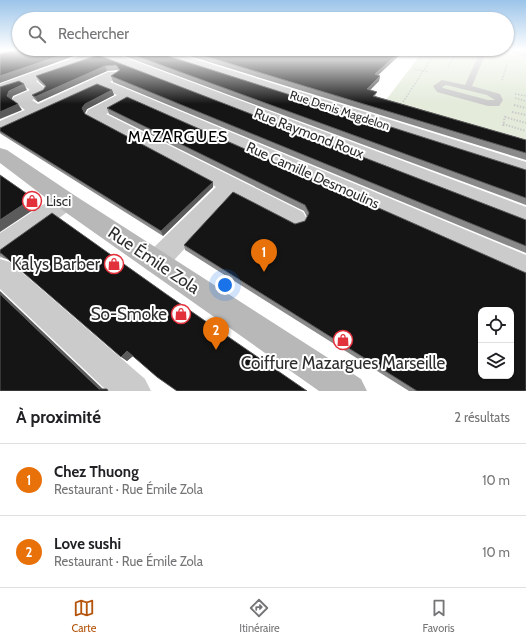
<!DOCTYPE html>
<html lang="fr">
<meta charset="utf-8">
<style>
:root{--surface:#fff;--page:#f6f6f6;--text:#202124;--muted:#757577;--line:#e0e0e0;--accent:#b45309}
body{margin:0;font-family:Cabin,sans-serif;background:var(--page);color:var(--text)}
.controls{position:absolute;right:12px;bottom:12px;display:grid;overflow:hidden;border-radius:8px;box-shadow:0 1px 3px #0004}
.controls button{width:36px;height:36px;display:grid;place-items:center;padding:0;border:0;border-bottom:1px solid var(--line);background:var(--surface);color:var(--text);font:20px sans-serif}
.you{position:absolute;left:225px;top:285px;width:14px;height:14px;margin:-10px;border:3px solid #fff;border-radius:50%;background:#1a73e8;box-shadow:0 0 0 6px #1a73e833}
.badge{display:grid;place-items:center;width:26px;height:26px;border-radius:50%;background:var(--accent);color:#fff;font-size:13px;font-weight:700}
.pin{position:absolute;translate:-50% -33px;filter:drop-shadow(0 1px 2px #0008)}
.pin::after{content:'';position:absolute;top:21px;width:14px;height:12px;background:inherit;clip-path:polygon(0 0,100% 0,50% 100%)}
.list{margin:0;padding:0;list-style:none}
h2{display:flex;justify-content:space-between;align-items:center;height:52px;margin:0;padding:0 16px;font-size:17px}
h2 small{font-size:13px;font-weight:400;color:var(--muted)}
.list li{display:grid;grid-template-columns:26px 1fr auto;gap:12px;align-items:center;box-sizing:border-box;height:72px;padding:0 16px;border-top:1px solid var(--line)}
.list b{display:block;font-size:15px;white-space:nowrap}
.list p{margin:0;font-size:13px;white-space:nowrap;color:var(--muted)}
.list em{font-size:13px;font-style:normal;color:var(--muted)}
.icon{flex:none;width:22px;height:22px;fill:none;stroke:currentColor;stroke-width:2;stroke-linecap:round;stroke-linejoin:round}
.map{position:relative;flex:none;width:526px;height:391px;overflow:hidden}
.search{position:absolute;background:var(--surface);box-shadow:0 1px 3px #0004;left:12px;right:12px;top:12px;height:44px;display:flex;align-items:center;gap:10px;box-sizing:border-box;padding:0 14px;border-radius:22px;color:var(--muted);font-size:15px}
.sheet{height:196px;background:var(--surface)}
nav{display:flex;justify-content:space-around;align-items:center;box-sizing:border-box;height:56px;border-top:1px solid var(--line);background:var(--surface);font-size:11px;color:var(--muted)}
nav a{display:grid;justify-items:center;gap:2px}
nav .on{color:var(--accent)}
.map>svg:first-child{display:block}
.green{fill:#e4ebdb}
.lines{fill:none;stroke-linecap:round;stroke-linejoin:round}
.path-far1{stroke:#cbcbcb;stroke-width:1.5;stroke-dasharray:1.5 1.5;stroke-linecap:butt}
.path{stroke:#cbcbcb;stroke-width:2;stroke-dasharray:1.5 1.5;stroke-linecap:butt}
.lane{fill:#cbcbcb;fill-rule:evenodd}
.street{fill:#cbcbcb;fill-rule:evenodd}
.secondary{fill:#b8b8b8;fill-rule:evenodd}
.wall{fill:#8a8a8a}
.shaded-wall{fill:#5b5b5b}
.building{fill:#151515;stroke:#5b5b5b;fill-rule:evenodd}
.labels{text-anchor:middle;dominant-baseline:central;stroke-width:4;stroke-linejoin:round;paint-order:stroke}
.far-street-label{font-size:12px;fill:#2e2e2e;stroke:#fff}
.street-label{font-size:14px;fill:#2e2e2e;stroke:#fff}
.poi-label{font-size:14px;fill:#2e2e2e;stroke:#fff;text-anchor:start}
.quarter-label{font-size:16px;letter-spacing:1px;fill:#000;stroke:#fff}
.near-street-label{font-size:17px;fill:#2e2e2e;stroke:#fff}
.near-poi-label{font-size:17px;fill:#2e2e2e;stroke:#fff;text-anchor:end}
</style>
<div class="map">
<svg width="526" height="391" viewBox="0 0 526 391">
<rect width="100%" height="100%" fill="#fff"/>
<polygon class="green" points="424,50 511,50 526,56 526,140 386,100"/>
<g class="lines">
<g class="path-far1">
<polyline points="448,67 458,50"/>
<polyline points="414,69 428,72"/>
<polyline points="502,80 507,65"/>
<polyline points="515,94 526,96"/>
<polyline points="515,98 526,101"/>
<polyline points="403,102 437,50"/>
</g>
<g class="path">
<polyline points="514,105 526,108"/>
<polyline points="512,112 526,115"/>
<polyline points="505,117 526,123"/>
<polyline points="503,124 526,131"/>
<polyline points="503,126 505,116"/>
</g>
<path class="lane" d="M 481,50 L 487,50 L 472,86 L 500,94 L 503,100 L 499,106 L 488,106 L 437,92 L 433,86 L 442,80 L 465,85 ZM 446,85 L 487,95 L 495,100 L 488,100 L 443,88 L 442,87 Z"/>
<g class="street">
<polygon points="0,50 20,50 18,53 0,58"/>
<polygon points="85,50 105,50 526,207 526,226 100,58 36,81 48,91 46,94 32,100 38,104 108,72 118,72 120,75 110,82 526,255 526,280 129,101 106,114 303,212 307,219 303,226 295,228 233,196 165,270 156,274 147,270 143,262 147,254 216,187 88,118 86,114 88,110 117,95 99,87 0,133 0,121 25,110 12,100 14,97 30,90 23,85 0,93 0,84 88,53"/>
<polygon points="148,50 166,50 526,162 526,176 150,53"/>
<polygon points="511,50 526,50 526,57 513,53"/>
<polygon points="66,193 74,195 77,201 74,207 9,255 0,258 0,233 58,195"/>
<polygon points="0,259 10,262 145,379 151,391 107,391 0,289"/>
</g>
<polygon class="secondary" points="0,148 7,150 74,195 361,379 367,391 319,391 58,207 0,163"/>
</g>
<g class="wall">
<polygon points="108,50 149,50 526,170 526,205"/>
<polygon points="170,50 405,50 378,75 380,76 379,81 370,90 377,92 375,96 526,140 526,160"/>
<polygon points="98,55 526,220 526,253 113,82 111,76 118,71 118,70 107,71 38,102 35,100 32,95 43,90 45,87 39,82 36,76"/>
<polygon points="112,90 114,95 87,109 85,113 85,115 213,182 213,187 163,236 1,134 0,133 0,128"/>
<polygon points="107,108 526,273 526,391 409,391 185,250 184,245 295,224 305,221 307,217 304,211 109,114"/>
<polygon points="0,250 133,356 127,361 10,260 3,258 0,256"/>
</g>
<g class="shaded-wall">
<polygon points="77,50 84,50 85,52 0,83 0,76"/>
<polygon points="402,50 405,50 374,79 375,74"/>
<polygon points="105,66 107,71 38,102 35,97"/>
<polygon points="380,76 379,81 366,94 367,89"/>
<polygon points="24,84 27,90 13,96 11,101 7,96 9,91"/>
<polygon points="112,90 114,95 87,109 85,113 87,119 82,108 85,104"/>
<polygon points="18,104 22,110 0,119 0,112"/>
<polygon points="213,182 213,187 163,236 161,231"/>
<polygon points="33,198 39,206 0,232 0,220"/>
<polygon points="0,291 105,391 99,389 0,294"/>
<polygon points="127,351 133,356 127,361 121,357"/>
</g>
<g class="building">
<polygon points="15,50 77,50 0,76 0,54"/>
<polygon points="120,50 149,50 526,170 526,198"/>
<polygon points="185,50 402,50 375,74 380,76 367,89 377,92 373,96 526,140 526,153"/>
<polygon points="98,55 526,220 526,246 111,76 120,70 116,65 105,66 35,97 32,95 43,90 46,86 36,76"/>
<polygon points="19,81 24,84 9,91 7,96 18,104 0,112 0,87"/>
<polygon points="97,84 112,90 85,104 82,108 85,114 213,182 161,231 0,131 0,128"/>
<path d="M 127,97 L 526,273 L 526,391 L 417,391 L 184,245 L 233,192 L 295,224 L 305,221 L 309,213 L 305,205 L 107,108 ZM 481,310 L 511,310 L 511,376 L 481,376 Z"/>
<polygon points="0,175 33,198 0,220"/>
<polygon points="52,213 166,294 307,391 177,391 157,377 127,351 121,357 2,254 0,253 0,250"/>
<polygon points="0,294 99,389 107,389 108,391 0,391"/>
</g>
<linearGradient id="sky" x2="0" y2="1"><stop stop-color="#9bc4e9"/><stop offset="0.48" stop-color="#fff"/><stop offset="1" stop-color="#fff" stop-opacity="0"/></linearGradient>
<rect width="526" height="104" fill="url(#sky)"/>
<defs>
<g id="shop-ring" transform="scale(1)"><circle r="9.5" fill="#fff" stroke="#e3313c" stroke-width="1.5"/><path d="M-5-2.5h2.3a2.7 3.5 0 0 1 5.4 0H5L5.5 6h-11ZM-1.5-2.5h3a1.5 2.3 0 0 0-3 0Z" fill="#e3313c"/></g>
</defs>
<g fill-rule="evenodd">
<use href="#shop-ring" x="32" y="201"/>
<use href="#shop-ring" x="114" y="264"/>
<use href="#shop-ring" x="181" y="314"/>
<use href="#shop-ring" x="343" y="340"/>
</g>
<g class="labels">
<g class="far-street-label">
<text transform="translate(340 110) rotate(18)">Rue Denis Magdelon</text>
</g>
<g class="street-label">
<text transform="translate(309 133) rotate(21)">Rue Raymond Roux</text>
<text transform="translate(313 175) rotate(24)">Rue Camille Desmoulins</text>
</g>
<g class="poi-label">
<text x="46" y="201">Lisci</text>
</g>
<g class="quarter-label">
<text x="178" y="136">MAZARGUES</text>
</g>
<g class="near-street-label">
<text transform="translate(154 260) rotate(34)">Rue Émile Zola</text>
</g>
<g class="near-poi-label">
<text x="100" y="264">Kalys Barber</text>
<text x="167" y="314">So-Smoke</text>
<text x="343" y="363" text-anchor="middle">Coiffure Mazargues Marseille</text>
</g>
</g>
</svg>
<div class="controls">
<button><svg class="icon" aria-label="locate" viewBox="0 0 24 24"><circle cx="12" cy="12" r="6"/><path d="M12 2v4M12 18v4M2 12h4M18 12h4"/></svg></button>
<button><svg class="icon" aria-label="layers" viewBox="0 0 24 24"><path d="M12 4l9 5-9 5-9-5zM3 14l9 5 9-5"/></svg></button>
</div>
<div class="you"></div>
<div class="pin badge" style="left:264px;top:272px;background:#e8710a">1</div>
<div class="pin badge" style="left:216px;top:350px;background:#e8710a">2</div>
<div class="search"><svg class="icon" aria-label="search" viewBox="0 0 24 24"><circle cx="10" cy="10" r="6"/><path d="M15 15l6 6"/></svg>Rechercher</div>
</div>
<section class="sheet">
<h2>À proximité<small>2 résultats</small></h2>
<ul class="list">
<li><span class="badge" style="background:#e8710a">1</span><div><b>Chez Thuong</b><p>Restaurant · Rue Émile Zola</p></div><em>10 m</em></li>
<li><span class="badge" style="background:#e8710a">2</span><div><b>Love sushi</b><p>Restaurant · Rue Émile Zola</p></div><em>10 m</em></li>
</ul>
</section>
<nav>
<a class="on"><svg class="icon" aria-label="map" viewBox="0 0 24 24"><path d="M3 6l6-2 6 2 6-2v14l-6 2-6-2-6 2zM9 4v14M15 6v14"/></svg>Carte</a>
<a><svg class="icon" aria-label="directions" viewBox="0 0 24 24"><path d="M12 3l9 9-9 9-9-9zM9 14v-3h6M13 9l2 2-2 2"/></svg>Itinéraire</a>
<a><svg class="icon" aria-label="saved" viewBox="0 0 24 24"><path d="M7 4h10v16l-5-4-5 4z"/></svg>Favoris</a>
</nav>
